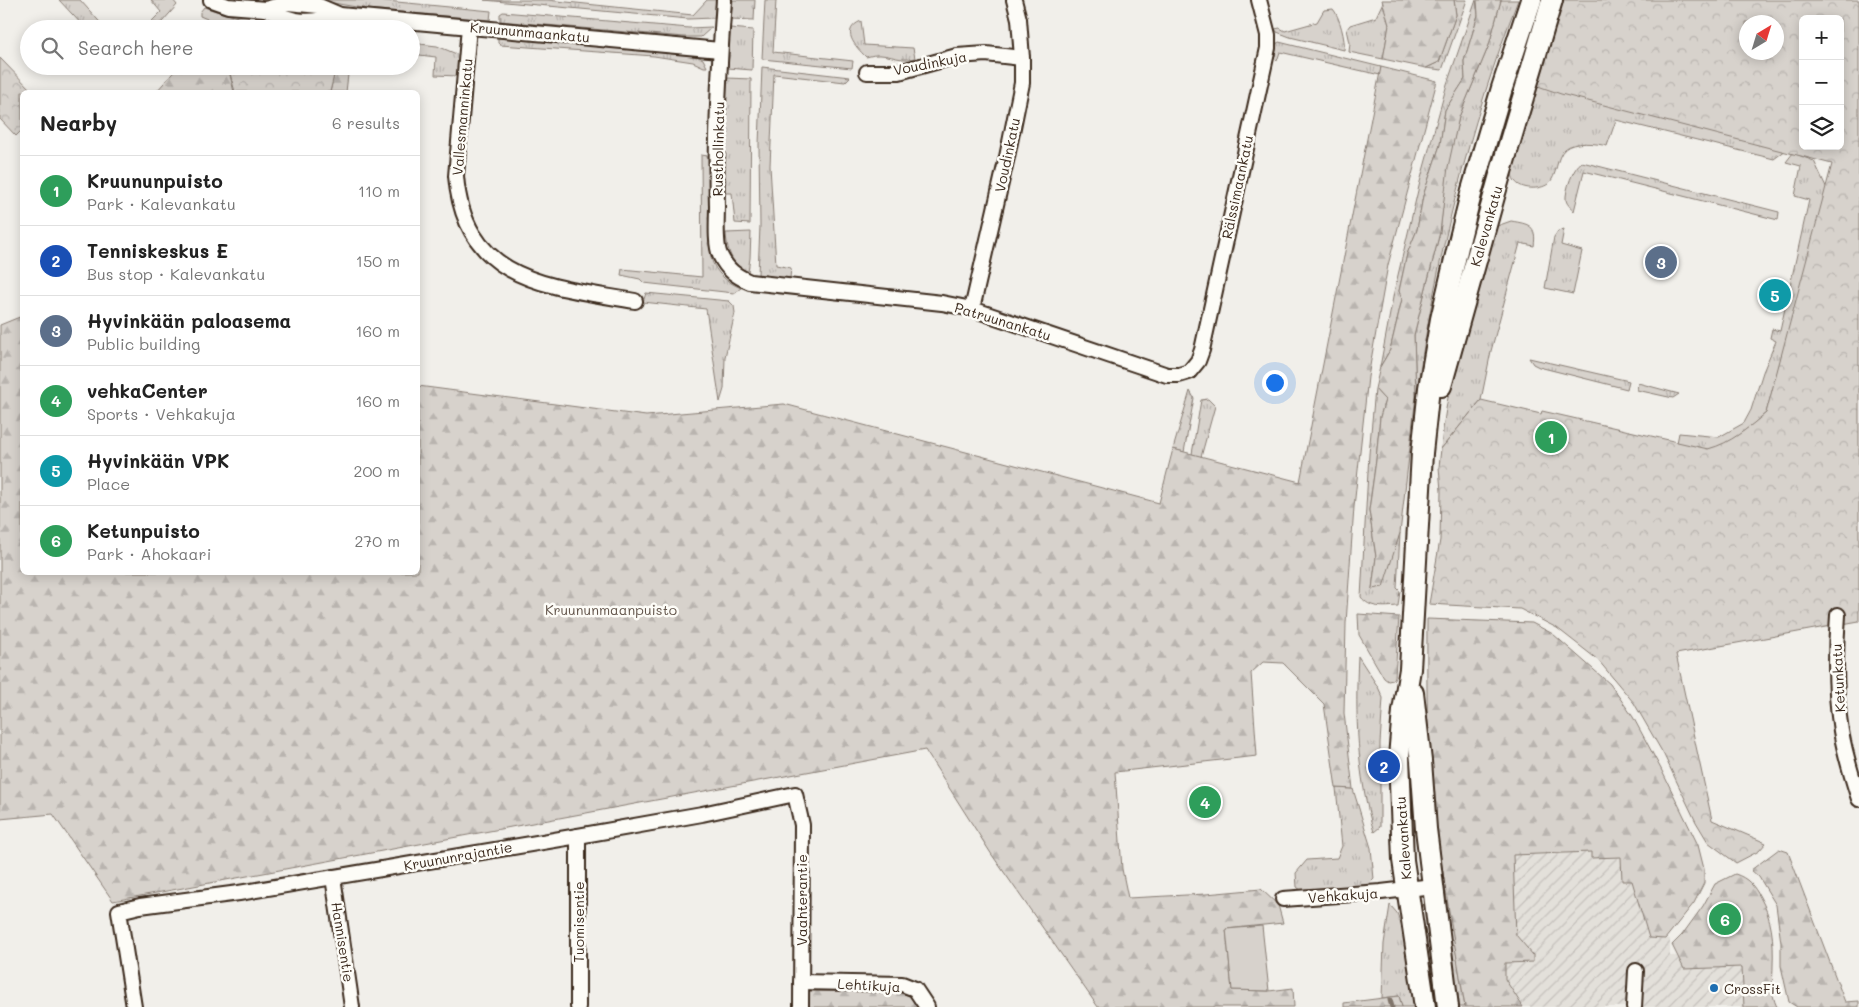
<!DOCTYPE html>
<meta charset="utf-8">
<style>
:root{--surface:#fff;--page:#f2f2f2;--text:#222;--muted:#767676;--line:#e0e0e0;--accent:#1f6fb2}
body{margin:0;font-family:Mali,sans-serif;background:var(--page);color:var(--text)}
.controls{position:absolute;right:15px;top:15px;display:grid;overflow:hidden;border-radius:8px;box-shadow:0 2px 12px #0003}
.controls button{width:45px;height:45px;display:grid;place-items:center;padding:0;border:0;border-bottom:1px solid var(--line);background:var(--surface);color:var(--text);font:25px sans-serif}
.compass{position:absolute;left:1739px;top:15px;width:45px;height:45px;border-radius:50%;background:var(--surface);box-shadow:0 2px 12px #0003;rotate:38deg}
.you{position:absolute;left:1274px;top:382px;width:18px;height:18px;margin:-12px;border:4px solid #fff;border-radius:50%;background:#1a73e8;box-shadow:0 0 0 8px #1a73e833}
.badge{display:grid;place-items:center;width:32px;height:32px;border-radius:50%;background:var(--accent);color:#fff;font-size:16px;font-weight:700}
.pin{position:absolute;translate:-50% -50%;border:2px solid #fff;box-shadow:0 1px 5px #0006}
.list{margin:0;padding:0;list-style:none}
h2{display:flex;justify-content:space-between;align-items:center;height:65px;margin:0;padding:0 20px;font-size:21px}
h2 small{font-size:16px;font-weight:400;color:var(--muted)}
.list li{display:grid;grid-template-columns:32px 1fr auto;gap:15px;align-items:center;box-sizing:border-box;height:70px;padding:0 20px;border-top:1px solid var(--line)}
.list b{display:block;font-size:19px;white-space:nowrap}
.list p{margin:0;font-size:16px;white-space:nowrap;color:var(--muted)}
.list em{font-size:16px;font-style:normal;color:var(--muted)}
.icon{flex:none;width:28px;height:28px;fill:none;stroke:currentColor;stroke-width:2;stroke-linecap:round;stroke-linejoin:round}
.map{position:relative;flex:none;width:1859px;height:1007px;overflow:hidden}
.search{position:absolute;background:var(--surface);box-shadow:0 2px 12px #0003;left:20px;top:20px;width:400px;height:55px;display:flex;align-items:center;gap:12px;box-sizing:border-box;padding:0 18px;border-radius:28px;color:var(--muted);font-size:19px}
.panel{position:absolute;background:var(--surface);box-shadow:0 2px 12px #0003;left:20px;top:90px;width:400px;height:485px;border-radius:8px}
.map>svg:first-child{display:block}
.industrial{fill:url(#industrial-furrows)}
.grass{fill:url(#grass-tufts);stroke:#897e75}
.forest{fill:url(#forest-firs);stroke:#897e75}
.park{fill:url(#park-crowns);stroke:#897e75;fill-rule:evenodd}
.garden{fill:#d7d2cc;stroke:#897e75}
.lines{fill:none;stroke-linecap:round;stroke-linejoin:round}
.stream{stroke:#80746b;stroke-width:5}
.minor-casing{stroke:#3b2a1e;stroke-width:18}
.secondary-casing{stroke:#3b2a1e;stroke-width:24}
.minor{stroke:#fdfcf7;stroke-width:14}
.secondary{stroke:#fdfcf7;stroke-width:20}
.poi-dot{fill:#1f6fb2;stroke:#fdfcf7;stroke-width:2}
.labels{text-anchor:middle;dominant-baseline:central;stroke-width:5;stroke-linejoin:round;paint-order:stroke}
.street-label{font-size:14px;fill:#3b2a1e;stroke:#fdfcf7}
.park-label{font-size:14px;fill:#62544a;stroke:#fdfcf7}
.poi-label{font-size:14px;fill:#3b2a1e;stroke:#fdfcf7;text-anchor:start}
</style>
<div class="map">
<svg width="1859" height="1007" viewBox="0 0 1859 1007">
<defs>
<pattern id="industrial-furrows" width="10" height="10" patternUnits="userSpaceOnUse" patternTransform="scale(1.25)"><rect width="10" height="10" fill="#e3e0da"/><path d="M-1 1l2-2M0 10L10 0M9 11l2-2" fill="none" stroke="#c4c0bb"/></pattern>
<pattern id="grass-tufts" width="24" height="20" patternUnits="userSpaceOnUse" patternTransform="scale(1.25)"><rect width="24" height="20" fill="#d7d2cc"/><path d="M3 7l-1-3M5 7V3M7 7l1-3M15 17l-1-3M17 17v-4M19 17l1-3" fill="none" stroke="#b9b4af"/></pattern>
<pattern id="forest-firs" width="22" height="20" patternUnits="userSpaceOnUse" patternTransform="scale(1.25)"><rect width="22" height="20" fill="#d7d2cc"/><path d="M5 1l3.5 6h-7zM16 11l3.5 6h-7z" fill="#b9b4af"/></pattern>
<pattern id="park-crowns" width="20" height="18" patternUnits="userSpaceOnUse" patternTransform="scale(1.25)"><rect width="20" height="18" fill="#d7d2cc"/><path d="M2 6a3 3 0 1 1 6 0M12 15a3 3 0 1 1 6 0" fill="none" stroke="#b9b4af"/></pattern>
</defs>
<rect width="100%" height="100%" fill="#f1efea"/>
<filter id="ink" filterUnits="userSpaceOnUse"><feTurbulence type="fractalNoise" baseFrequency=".02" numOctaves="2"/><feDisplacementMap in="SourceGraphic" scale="10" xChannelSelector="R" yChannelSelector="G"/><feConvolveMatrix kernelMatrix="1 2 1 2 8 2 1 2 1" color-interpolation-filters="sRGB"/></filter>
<g filter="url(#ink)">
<polygon class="industrial" points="1489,837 1632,837 1649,938 1670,939 1670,956 1751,953 1758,1007 1499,1007"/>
<g class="grass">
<polygon points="59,0 80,0 106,29 86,29"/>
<polygon points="151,0 173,0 177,5 162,22 158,24 152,21 161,12"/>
<polygon points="316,0 376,0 491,11 490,20 368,9"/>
<polygon points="484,0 547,0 693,15 707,0 716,0 714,18 688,19"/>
<polygon points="733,0 755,0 754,20 731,19"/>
<polygon points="765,0 776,0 773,52 853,61 852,68 762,59"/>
<polygon points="1454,0 1467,0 1442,70 1426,68 1439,62 1456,15"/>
<polygon points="1476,0 1478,15 1464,61 1465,79 1445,110 1440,145 1423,196 1417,230 1407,254 1399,291 1402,299 1390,350 1380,367 1394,292 1420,182 1447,84"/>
<path d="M 1501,0 L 1518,0 C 1468,128 1436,261 1416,396 L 1414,335 L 1440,232 L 1447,167 L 1459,117 L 1489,45 Z"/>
<path d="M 1563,0 L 1786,150 L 1774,159 L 1616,120 L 1607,146 C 1596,143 1574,141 1565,149 C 1555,158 1558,176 1548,184 C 1540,190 1521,190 1515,181 C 1510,175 1512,166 1512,158 Z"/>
<polygon points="1383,2 1389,25 1383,59 1349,52 1350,43 1347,29 1350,25 1376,17"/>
<path d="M 204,7 C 233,17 265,24 296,26 L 296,29 C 264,29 230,30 200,16 L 200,12 Z"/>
<path d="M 1333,9 C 1339,15 1346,41 1344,50 L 1290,37 L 1277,32 L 1275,29 L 1280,28 L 1285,31 L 1317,22 L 1324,10 Z"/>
<polygon points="503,12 689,28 712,27 701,37 684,37 500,21 500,14"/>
<path d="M 861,21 L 864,45 L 913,48 L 915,58 C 896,63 887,50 866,57 C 855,46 840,30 861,21 Z"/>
<polygon points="730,28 753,30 752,70 728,68"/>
<polygon points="498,37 697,56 703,59 707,67 704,67 693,62 654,56 500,45 498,43"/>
<polygon points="1279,42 1381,67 1380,75 1280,52 1277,61 1274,58 1276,44"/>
<polygon points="411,43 437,46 459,55 458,76 435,75 436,57 411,54"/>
<polygon points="762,67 850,77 845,82 774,74 770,166 776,265 791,268 790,278 788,279 758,274 760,226 759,144"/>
<polygon points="727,78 751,79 750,224 735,223 732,193 724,193"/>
<path d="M 1793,153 L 1814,161 L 1828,191 L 1766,413 C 1750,426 1730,446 1709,449 C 1699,450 1687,445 1677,443 L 1679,433 L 1719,437 L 1744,423 L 1751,410 L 1763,372 L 1776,341 L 1770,338 L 1772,329 L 1780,331 L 1809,200 L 1795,196 L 1801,166 L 1786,162 Z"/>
<path d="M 701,155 L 708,156 L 711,258 C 716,274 727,282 741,288 L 734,293 L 644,283 L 640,279 L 621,275 L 622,269 L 702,277 Z"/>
<path d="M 1582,162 L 1779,212 L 1778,220 L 1584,171 L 1574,211 C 1571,207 1567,205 1566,200 C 1565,191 1573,167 1582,162 Z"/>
<path d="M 1511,221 C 1529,224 1537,225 1534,246 L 1520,243 L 1491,351 L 1481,400 L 1441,449 C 1447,377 1470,308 1489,239 L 1497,226 Z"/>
<polygon points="1564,229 1561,245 1582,251 1573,294 1545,288 1554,237 1558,231"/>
<path d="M 751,232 L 750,258 L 748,272 C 731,265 727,249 726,233 Z"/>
<polygon points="646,293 729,301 734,306 735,313 725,357 724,389 720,402 706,309 643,302"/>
<polygon points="1529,358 1629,381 1627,389 1539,367 1533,364"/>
<polygon points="1638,383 1679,394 1673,398 1637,390"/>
<path d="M 1375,389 L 1385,400 L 1380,417 L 1376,460 L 1369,510 L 1376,557 L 1372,589 L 1394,551 L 1400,533 L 1397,588 L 1400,591 L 1398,606 C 1384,607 1370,609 1361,597 L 1369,454 Z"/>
<polygon points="1190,391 1194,398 1184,452 1173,449"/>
<polygon points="1208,399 1215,406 1201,457 1192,454 1201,400"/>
<path d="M 1358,656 L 1378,687 L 1383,698 L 1380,743 L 1380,827 L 1374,832 C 1357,775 1355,715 1358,656 Z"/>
<polygon points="1336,788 1353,789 1371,848 1374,879 1368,885 1302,891 1297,887 1296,873 1307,860 1337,858 1342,846"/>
<polygon points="1437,835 1465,1007 1459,1007"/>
<polygon points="1390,905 1397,913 1402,927 1414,1007 1402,1007 1399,996 1382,998 1384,944"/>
</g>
<g class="forest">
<polygon points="1382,0 1454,0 1456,15 1439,62 1426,68 1383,59 1389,25"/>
<polygon points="1477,0 1501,0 1489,45 1459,117 1448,167 1440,232 1414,335 1416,396 1400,533 1383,587 1372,589 1376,557 1369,510 1376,460 1380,417 1385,400 1375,389 1380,367 1390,350 1402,299 1399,291 1407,254 1417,230 1423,196 1440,145 1445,110 1465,79 1464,61 1478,15"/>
<polygon points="179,66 228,66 234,92 156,92"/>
<polygon points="331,66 349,66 346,92 330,92 336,67"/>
<polygon points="1381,67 1437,81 1388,265 1368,377 1354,507 1346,623 1344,713 1353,789 1336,788 1324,704 1283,663 1263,662 1251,673 1257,756 1115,772 1122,869 1128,898 1206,894 1261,889 1278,905 1283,923 1226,929 1232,990 1269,991 1293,988 1294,1007 1098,1007 992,855 925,750 113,901 53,814 0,819 0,325 22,316 22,572 418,572 418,386 646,416 784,404 1159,503 1173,449 1300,482"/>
<polygon points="1358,614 1399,617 1395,677 1393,680 1388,681 1384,678 1359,635"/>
<path d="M 1427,619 L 1532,623 L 1553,634 L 1610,684 L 1633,717 L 1661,769 L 1698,845 L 1704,869 L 1704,883 L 1694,903 L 1665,939 L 1649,938 L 1632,881 L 1622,881 L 1621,857 L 1591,858 L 1591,852 L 1513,855 L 1516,935 L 1533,955 L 1533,962 L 1505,963 L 1505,979 L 1523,1007 L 1465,1007 C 1452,926 1436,845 1430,763 C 1426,715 1427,667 1427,619 Z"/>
<polygon points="1779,849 1788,852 1845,1002 1859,1001 1859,1007 1797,1007 1789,1002 1781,966 1781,943 1776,905 1759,877 1751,870"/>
<path d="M 1735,874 C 1748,878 1754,886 1760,897 C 1772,918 1774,941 1773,965 C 1773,980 1770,993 1777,1007 L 1744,1007 L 1742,967 L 1684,969 L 1672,945 L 1682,935 L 1703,906 L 1715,884 Z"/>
<path d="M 809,991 C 831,992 893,988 910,996 C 915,998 918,1003 921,1007 L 809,1007 Z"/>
<polygon points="1399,996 1402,1007 1344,1007 1344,1003"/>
</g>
<g class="park">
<path d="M 1563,0 L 1859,0 L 1859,621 L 1676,654 L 1712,820 L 1766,843 L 1759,851 L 1736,863 L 1708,842 L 1696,822 L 1664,755 L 1634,703 L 1598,660 L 1557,628 L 1520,609 L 1429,604 L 1440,540 L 1441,491 L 1439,467 L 1441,449 L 1481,400 L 1541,414 L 1542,411 L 1708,449 C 1731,443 1748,428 1766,413 L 1832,164 L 1561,94 L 1535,85 L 1548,48 ZM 1803,19 L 1840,19 L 1840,146 L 1803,146 ZM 1746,22 L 1776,22 L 1776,52 L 1746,52 Z"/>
<polygon points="0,58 33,92 22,92 22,130 16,136 0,119"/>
<polygon points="228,66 331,66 336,67 330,92 235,92"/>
</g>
<polygon class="garden" points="1262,926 1269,991 1232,990 1226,929"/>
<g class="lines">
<polyline class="stream" points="1390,1000 1392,1007"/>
<g class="minor-casing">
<g id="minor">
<polyline points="211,0 228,6 265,9 288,3 319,6 340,15 720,50"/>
<path d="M 724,0 C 719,69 715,137 717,206 C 717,219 715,244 720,255 C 727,270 736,276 750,282 L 942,303 L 972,309 L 1167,375 L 1179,375 L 1189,372 L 1198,361 L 1202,350 L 1268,48 L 1268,35 L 1259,0"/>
<path d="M 265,9 C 295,23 308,24 340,15"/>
<path d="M 469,27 L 456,176 C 465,283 550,286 635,301"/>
<polyline points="867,72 899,72 957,56 986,54 1022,58"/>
<polyline points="972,309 1007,157 1022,83 1022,58 1019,19 1014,0"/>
<path d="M 1838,615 C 1835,653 1835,693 1841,731 C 1845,755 1852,777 1859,799"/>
<polyline points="578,836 578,1007"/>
<polyline points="333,877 352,1007"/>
<polyline points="1283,899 1381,892 1433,886"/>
<polyline points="801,982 902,984 915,989 927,1007"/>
<polyline points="134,1007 119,911 140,906 239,893 578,836 702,814 795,794 802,825 801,1007"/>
<polyline points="1634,1007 1636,971"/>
</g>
</g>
<g class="secondary-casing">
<g id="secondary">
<polyline points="1441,386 1500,175 1552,0"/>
<polyline points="1413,693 1421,761 1426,829 1448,1007"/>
<polyline points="1425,1007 1403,860 1399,757 1403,711 1410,669 1422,453 1429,388 1441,319 1460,238 1472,190 1502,88 1531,0"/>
</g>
</g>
<use href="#minor" class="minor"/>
<use href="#secondary" class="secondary"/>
</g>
</g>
<circle class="poi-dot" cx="1714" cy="988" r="5"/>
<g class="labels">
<g class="street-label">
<text transform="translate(530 32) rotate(5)">Kruununmaankatu</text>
<text transform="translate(930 63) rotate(-11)">Voudinkuja</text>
<text transform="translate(462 117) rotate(-85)">Vallesmanninkatu</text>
<text transform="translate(718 149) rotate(-89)">Rusthollinkatu</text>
<text transform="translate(1007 155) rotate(-78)">Voudinkatu</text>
<text transform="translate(1237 187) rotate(-78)">Rälssimaankatu</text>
<text transform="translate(1486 226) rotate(-74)">Kalevankatu</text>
<text transform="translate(1003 321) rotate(17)">Patruunankatu</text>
<text transform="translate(1838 678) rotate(-93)">Ketunkatu</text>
<text transform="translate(1403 838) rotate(-94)">Kalevankatu</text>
<text transform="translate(458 856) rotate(-10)">Kruununrajantie</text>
<text transform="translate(1343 895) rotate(-4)">Vehkakuja</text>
<text transform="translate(801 900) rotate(-90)">Vaahterantie</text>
<text transform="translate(578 922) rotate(-90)">Tuomisentie</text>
<text transform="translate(343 942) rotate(81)">Hannisentie</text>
<text transform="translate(869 985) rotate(3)">Lehtikuja</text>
</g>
<g class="park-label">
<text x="611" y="609">Kruununmaanpuisto</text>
</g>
<g class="poi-label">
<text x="1724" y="988">CrossFit</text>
</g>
</g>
</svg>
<div class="controls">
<button>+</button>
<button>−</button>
<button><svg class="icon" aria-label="layers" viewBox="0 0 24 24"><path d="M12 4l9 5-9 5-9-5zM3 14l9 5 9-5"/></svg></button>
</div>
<svg class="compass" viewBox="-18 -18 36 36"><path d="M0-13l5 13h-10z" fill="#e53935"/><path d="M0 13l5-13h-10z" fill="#767676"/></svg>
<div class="you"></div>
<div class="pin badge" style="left:1551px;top:437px;background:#2e9e5b">1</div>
<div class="pin badge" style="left:1384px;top:766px;background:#1a4fb4">2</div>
<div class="pin badge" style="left:1661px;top:262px;background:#5c6f8a">3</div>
<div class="pin badge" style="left:1205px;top:802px;background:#2e9e5b">4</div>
<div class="pin badge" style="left:1775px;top:295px;background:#0f9aa8">5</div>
<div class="pin badge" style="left:1725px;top:919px;background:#2e9e5b">6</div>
<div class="search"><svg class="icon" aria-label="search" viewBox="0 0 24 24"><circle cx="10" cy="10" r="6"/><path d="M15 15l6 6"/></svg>Search here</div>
<section class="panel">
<h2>Nearby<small>6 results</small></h2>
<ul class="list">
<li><span class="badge" style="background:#2e9e5b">1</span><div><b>Kruununpuisto</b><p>Park · Kalevankatu</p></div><em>110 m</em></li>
<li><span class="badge" style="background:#1a4fb4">2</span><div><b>Tenniskeskus E</b><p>Bus stop · Kalevankatu</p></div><em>150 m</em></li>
<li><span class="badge" style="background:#5c6f8a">3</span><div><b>Hyvinkään paloasema</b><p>Public building</p></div><em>160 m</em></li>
<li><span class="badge" style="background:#2e9e5b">4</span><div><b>vehkaCenter</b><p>Sports · Vehkakuja</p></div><em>160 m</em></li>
<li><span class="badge" style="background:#0f9aa8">5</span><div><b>Hyvinkään VPK</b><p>Place</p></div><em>200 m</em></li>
<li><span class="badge" style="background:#2e9e5b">6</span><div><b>Ketunpuisto</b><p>Park · Ahokaari</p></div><em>270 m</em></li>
</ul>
</section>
</div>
